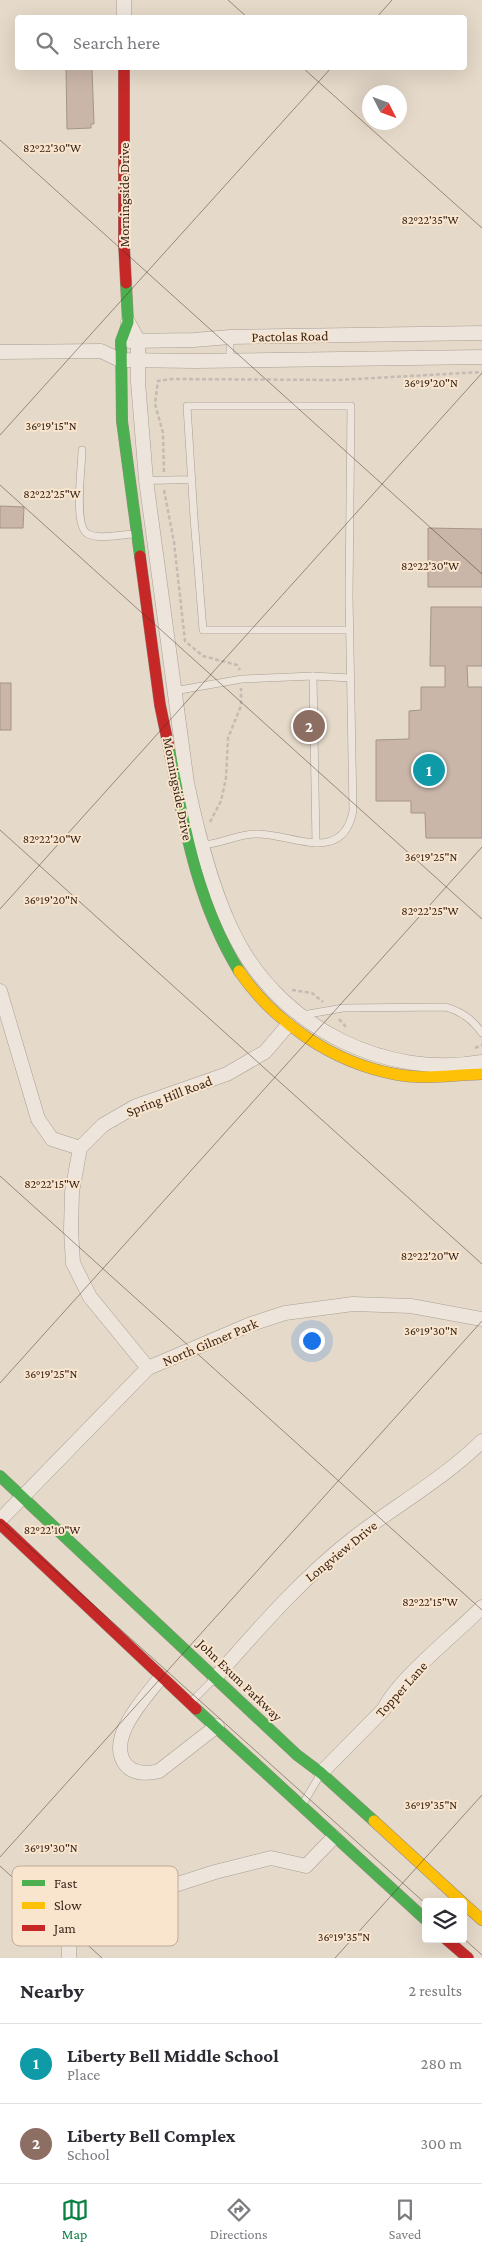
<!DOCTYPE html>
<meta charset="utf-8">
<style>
:root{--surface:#fff;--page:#f7f7f7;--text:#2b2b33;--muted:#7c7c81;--line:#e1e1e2;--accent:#0b8043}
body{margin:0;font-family:"Crimson Pro",serif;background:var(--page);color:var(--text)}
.controls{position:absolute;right:15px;bottom:15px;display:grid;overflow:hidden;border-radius:5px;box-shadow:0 5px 20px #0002}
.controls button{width:45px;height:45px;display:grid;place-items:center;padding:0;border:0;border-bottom:1px solid var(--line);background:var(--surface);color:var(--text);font:25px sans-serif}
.compass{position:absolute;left:362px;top:85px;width:45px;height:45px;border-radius:50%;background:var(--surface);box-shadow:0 5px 20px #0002;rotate:132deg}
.you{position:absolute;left:311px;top:1340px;width:18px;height:18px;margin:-12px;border:4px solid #fff;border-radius:50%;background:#1a73e8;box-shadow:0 0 0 8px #1a73e833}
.badge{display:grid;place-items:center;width:32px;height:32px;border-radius:50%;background:var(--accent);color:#fff;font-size:16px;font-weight:700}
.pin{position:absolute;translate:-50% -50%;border:2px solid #fff;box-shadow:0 1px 5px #0006}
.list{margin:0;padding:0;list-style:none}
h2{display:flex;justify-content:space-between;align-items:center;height:65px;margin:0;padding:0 20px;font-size:21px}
h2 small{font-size:16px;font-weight:400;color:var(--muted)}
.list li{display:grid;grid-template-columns:32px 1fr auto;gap:15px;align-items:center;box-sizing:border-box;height:80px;padding:0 20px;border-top:1px solid var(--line)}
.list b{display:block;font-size:19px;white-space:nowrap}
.list p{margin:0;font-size:16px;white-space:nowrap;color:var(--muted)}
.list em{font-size:16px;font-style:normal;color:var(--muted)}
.icon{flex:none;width:28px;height:28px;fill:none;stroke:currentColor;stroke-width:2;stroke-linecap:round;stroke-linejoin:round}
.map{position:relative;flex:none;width:482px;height:1958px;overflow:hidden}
.search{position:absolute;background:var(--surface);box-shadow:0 5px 20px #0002;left:15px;right:15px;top:15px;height:55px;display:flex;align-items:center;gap:12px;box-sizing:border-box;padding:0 18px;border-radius:5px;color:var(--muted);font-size:19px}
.sheet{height:225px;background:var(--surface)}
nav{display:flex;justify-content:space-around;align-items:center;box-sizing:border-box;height:70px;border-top:1px solid var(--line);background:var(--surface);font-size:14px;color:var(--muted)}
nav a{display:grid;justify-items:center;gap:2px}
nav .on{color:var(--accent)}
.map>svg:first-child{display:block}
.building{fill:#cab6a9;stroke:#a59489}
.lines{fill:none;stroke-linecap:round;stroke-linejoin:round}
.lane-casing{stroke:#aa9e93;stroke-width:8}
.street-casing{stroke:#aa9e93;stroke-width:15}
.fast-casing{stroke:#998d83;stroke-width:12}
.slow-casing{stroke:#998d83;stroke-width:12}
.jam-casing{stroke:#998d83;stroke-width:12}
.path{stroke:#c5bbb2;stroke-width:2.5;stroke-dasharray:4 2.5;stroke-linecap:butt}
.lane{stroke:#ede5db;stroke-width:7}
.street{stroke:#ede5db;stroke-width:14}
.fast{stroke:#4caf50;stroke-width:11}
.slow{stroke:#ffc107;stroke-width:11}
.jam{stroke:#c62828;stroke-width:11}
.ticks{fill:none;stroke:#39251a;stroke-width:1;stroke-opacity:0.45}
.labels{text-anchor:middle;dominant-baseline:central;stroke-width:4;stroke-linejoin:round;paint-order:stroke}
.street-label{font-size:14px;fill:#39251a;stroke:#f9e5cd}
.key{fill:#f9e5cd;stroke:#bfab97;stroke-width:1}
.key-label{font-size:14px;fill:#39251a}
.ticks-label{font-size:12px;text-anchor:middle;fill:#39251a;stroke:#f9e5cd;stroke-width:4;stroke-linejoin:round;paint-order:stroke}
</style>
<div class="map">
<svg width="482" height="1958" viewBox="0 0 482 1958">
<rect width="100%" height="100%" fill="#e5d9c9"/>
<g class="building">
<polygon points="66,68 92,68 94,124 91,124 91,128 67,129"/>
<polygon points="0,506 24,507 23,528 0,528"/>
<polygon points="428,528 482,529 482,587 428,587"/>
<polygon points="431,607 482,607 482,666 467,666 468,687 482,687 482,838 426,838 425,813 411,813 411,801 376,801 376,740 409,739 409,711 421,710 421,687 445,687 445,666 430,666"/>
<rect x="0" y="683" width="11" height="47"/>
</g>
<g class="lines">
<g class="lane-casing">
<g id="lane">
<polyline points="230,337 230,361"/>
<path d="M 82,450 C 82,466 73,527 88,534 C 100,540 122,534 135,534"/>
<path d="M 146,480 C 162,481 175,479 191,480"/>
<polyline points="313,676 316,843"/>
<polyline points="174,691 242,679 313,676 350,678"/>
<path d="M 200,845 C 220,845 236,834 256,834 C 291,833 342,866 353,811 L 349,595 L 351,406 L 187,406 L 194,518 L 203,630 L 349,630"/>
<path d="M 303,1015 L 343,1008 L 446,1007 C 462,1012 472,1019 482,1033"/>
<polyline points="191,1702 213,1680"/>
<polyline points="304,1802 320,1775"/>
</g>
</g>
<g class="street-casing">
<g id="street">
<polyline points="124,18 124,0"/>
<path d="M 128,322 L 138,340 L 138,382 L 146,480 L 187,783 C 197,831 215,901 239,944 C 285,1028 386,1079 482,1062"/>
<polyline points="130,341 194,340 230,337 482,333"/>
<polyline points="0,352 101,351 120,360 195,361 482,357"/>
<polyline points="0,991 38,1119 52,1139 80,1148"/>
<polyline points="148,1368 90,1297 73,1263 71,1230 72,1192 80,1148 103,1125 136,1106 227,1074 265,1052 288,1025"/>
<polyline points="0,1520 148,1368 251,1324 285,1313 353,1304 411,1306 482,1319"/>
<path d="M 161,1677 C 145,1698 105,1739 126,1765 C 133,1774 149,1774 159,1771 L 217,1726"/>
<path d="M 215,1678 C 259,1628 302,1578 355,1537 C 395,1506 446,1477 482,1441"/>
<path d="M 321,1773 L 384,1709 C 398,1679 457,1633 482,1607"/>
<polyline points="69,1958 69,1941 72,1932 88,1913 215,1872 271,1858 306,1866 334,1837"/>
</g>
</g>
<g class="fast-casing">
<g id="fast">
<polyline points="126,283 128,322 121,341 122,421 140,556"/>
<path d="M 169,748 C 184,825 197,903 239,971"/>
<polyline points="0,1476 297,1755 321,1773 374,1821"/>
<polyline points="196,1709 426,1920"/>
</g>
</g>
<g class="slow-casing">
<g id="slow">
<path d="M 239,971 C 275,1023 332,1062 394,1074 C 423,1080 453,1075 482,1074"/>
<polyline points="374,1821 462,1902"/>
<polyline points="463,1903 482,1920"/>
</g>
</g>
<g class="jam-casing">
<g id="jam">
<polyline points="124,68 124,245 126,283"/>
<polyline points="140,556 160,705 169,748"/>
<polyline points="0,1524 196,1709"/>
<polyline points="446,1939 468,1958"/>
</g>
</g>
<g class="path">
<polyline points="164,472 163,433 155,404 158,381 171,379 338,380 482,372"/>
<polyline points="164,490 174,542 185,641 203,656 237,665 240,670"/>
<polyline points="210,822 221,801 226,778 228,738 241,706 241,688"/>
<polyline points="292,990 312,993 323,1002"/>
<polyline points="339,1019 347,1028"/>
<polyline points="475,1048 482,1045"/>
</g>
<use href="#lane" class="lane"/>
<use href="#street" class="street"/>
<use href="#fast" class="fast"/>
<use href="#slow" class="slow"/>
<use href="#jam" class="jam"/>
</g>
<path class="ticks" d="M 228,0 L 248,18M 376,18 L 392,0M 303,68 L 482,228M 0,140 L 482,574M 0,435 L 331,68M 0,485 L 482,919M 0,830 L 482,1264M 0,909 L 482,373M 0,1176 L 482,1610M 0,1383 L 482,847M 0,1521 L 426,1904M 0,1857 L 482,1321M 0,1866 L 102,1958M 463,1938 L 482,1955M 335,1958 L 482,1795"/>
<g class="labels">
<g class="street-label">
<text transform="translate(124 195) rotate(-90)">Morningside Drive</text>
<text transform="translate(290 336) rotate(-1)">Pactolas Road</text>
<text transform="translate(178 789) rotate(79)">Morningside Drive</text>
<text transform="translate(169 1096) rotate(-21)">Spring Hill Road</text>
<text transform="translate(210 1342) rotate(-23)">North Gilmer Park</text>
<text transform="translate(341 1551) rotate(-39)">Longview Drive</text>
<text transform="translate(240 1680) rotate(44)">John Exum Parkway</text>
<text transform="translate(401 1689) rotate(-48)">Topper Lane</text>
</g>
</g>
<rect x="12" y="1866" width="166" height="80" rx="8" class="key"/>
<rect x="22" y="1880" width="23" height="6" fill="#4caf50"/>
<rect x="22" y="1902" width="23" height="7" fill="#ffc107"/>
<rect x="22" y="1925" width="23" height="6" fill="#c62828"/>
<g class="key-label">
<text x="54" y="1888">Fast</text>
<text x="54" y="1910">Slow</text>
<text x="54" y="1933">Jam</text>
</g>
<g class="ticks-label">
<text x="52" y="152">82°22'30"W</text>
<text x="430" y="224">82°22'35"W</text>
<text x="431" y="387">36°19'20"N</text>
<text x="51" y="430">36°19'15"N</text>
<text x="52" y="498">82°22'25"W</text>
<text x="430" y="570">82°22'30"W</text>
<text x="52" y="843">82°22'20"W</text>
<text x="431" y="861">36°19'25"N</text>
<text x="51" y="904">36°19'20"N</text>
<text x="430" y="915">82°22'25"W</text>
<text x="52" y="1188">82°22'15"W</text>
<text x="430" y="1260">82°22'20"W</text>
<text x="431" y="1335">36°19'30"N</text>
<text x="51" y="1378">36°19'25"N</text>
<text x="52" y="1534">82°22'10"W</text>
<text x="430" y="1606">82°22'15"W</text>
<text x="431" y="1809">36°19'35"N</text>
<text x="51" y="1852">36°19'30"N</text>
<text x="344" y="1941">36°19'35"N</text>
</g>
</svg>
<div class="controls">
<button><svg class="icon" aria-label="layers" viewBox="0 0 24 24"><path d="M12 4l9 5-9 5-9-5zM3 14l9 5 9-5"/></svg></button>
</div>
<svg class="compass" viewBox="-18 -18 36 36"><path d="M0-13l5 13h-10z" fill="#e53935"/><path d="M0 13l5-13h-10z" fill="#7c7c81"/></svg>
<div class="you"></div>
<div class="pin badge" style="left:429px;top:770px;background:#0f9aa8">1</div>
<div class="pin badge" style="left:309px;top:726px;background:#8d6e63">2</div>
<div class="search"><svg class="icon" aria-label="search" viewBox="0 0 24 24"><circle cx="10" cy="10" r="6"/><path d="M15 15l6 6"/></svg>Search here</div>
</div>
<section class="sheet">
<h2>Nearby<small>2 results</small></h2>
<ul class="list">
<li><span class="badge" style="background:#0f9aa8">1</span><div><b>Liberty Bell Middle School</b><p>Place</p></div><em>280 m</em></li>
<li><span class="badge" style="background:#8d6e63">2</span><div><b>Liberty Bell Complex</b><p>School</p></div><em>300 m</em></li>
</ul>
</section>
<nav>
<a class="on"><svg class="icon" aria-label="map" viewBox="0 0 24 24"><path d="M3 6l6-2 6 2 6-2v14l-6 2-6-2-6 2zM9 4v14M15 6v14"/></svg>Map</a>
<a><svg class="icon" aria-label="directions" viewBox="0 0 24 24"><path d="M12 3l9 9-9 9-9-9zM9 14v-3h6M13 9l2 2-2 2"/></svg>Directions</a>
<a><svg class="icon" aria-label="saved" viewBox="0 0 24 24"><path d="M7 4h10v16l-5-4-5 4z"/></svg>Saved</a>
</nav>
